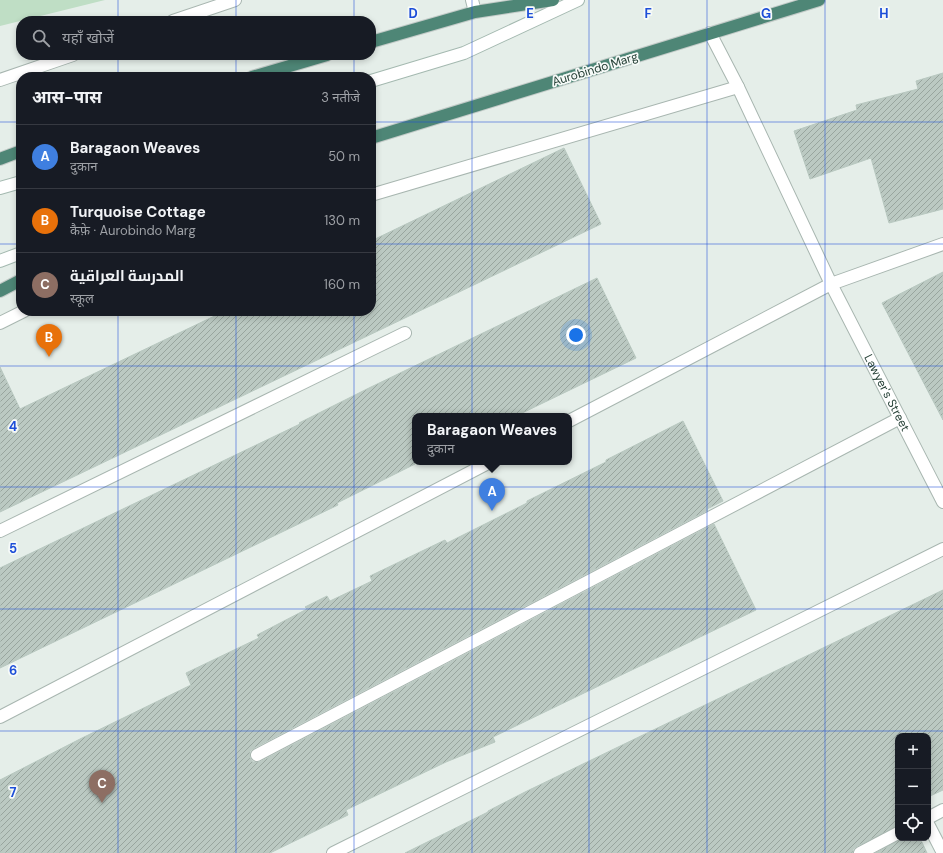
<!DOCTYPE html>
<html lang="hi">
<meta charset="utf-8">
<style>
:root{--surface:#171b24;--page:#20242c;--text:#f1f3f6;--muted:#9ea1a6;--line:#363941;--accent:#ed7b64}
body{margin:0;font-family:"DM Sans",Cairo,"Noto Sans Devanagari",sans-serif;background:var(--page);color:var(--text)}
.controls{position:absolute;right:12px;bottom:12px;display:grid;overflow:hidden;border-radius:8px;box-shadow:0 2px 6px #0003}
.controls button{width:36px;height:36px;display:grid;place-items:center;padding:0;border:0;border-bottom:1px solid var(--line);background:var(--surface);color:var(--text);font:20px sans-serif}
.you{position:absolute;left:576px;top:335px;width:14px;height:14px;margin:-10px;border:3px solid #fff;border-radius:50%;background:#1a73e8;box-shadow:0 0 0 6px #1a73e833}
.badge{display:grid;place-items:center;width:26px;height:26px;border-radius:50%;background:var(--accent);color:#fff;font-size:13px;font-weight:700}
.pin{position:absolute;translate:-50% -33px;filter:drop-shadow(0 1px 2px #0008)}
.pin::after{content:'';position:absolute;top:21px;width:14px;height:12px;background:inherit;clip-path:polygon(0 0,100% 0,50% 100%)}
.popup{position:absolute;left:412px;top:413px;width:160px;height:52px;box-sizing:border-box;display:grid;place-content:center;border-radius:8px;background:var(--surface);filter:drop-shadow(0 1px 3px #0005);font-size:13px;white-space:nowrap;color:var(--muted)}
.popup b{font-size:15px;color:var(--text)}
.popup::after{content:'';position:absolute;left:50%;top:100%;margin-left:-8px;border:8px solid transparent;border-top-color:var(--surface)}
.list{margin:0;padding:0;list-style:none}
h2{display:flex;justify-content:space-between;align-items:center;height:52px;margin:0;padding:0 16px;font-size:17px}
h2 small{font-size:13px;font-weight:400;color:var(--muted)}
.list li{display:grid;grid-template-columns:26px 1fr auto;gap:12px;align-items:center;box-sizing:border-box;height:64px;padding:0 16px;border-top:1px solid var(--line)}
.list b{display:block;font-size:15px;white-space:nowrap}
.list p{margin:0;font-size:13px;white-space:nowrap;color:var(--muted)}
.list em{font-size:13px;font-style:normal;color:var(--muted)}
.icon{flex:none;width:22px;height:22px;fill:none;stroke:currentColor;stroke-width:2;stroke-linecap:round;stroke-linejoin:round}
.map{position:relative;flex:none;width:943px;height:853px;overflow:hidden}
.search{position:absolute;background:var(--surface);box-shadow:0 2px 6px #0003;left:16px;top:16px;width:360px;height:44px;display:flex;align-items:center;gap:10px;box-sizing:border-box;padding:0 14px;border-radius:16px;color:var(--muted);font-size:15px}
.panel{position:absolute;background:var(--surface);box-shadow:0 2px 6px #0003;left:16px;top:72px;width:360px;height:244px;border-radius:16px}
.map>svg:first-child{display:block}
.green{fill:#bfdec5}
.building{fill:url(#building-hatch);stroke:#b8c8c0}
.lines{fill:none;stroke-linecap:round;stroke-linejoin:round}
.service-casing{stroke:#a8b6b0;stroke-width:14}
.minor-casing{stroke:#a8b6b0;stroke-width:14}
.secondary-casing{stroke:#a4b9b0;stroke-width:14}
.trunk-casing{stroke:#c2cac7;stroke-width:14}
.service{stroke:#fff;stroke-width:12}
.minor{stroke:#fff;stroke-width:12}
.secondary{stroke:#fff;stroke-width:12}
.trunk{stroke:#4e8676;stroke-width:12}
.grid{fill:none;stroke:#1d4ed8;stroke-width:1;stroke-opacity:0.55}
.labels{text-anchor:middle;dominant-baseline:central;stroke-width:3.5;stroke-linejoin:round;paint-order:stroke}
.street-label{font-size:12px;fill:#254036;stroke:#f6faf8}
.grid-label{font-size:13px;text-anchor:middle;font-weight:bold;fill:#1d4ed8;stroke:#f6faf8;stroke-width:3.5;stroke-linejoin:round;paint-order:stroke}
</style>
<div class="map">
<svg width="943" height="853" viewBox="0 0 943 853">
<defs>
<pattern id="building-hatch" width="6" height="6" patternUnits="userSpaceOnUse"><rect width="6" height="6" fill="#bbc9c2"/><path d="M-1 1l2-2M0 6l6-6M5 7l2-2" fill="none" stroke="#98a59e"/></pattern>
</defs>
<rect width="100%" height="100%" fill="#e5eee9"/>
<polygon class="green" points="0,0 105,0 0,26"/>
<g class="building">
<polygon points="943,73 943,209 889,223 871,158 810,179 794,131 857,110 856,105 918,89 916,81"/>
<polygon points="564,148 601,224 0,512 0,367 20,409 225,311 371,311 371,241"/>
<polygon points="943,272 943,420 882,303"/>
<polygon points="597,278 636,358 516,416 415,416 415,464 337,503 338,505 0,668 0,568 300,424 299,423 371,387"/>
<polygon points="683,421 723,501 707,509 708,510 254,748 250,751 250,758 253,762 260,762 714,524 756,610 493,737 495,742 446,762 346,810 348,815 270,853 0,853 0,780 80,739 191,685 186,673 259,638 257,635 307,609 305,607 327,596 330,601 372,581 370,576 445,540 447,543 527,503 527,501 606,462 606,460"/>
<polygon points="943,590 943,790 928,797 928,736 898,736 898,826 857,846 853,849 853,853 405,853 488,812 488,811 525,792"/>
<polygon points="903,838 920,838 927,853 876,853"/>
</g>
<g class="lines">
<g class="service-casing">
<polyline id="service" points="472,0 475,12"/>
</g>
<g class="minor-casing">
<g id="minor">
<polyline points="173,21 235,0"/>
<path id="s1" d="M 710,33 L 738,87 L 831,284 L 943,502"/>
<polyline points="0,80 73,55"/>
<polyline points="371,195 738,87"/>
<polyline points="0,323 24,311"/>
<polyline points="569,421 831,284 943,244"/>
<polyline points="0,531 405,333"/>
<polyline points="0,717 490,462"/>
<polyline points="257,755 900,418"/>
<polyline points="928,818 943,810"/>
<polyline points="928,824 943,853"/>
<polyline points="333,853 943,549"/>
<polyline points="860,853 898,833"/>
</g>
</g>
<g class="secondary-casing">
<g id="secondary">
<polyline points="371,81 464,53 578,0"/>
<polyline points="0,188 21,182"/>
<polyline points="0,261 21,253"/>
</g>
</g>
<g class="trunk-casing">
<g id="trunk">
<polyline points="371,42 475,12 553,0"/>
<polyline points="252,77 327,55"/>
<polyline points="371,138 819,0"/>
<polyline points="0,159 21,151"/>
<polyline points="0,291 21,280"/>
</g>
</g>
<use href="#service" class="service"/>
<use href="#minor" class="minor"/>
<use href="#secondary" class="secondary"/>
<use href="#trunk" class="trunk"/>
</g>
<path class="grid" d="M 118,0 L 118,21M 236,0 L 236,21M 354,0 L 354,21M 472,0 L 472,853M 589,0 L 589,853M 707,0 L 707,853M 825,0 L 825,853M 118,55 L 118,77M 236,55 L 236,77M 354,55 L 354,77M 0,122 L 21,122M 371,122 L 943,122M 0,244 L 21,244M 371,244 L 943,244M 118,311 L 118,853M 236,311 L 236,853M 354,311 L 354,853M 0,366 L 943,366M 0,487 L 943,487M 0,609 L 943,609M 0,731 L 943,731"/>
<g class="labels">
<g class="street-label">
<text transform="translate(595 69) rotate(-17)">Aurobindo Marg</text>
<text stroke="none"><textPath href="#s1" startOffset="401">Lawyer's Street</textPath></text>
</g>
</g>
<g class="grid-label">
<text x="413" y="18">D</text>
<text x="530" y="18">E</text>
<text x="648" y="18">F</text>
<text x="766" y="18">G</text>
<text x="884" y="18">H</text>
<text x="13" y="431">4</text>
<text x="13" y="553">5</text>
<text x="13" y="675">6</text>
<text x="13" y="797">7</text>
</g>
</svg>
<div class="controls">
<button>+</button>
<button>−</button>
<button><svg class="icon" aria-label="locate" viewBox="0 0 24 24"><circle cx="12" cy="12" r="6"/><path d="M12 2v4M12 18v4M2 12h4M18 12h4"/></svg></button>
</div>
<div class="you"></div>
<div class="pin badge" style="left:492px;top:511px;background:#3f7fe0">A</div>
<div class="popup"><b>Baragaon Weaves</b>दुकान</div>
<div class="pin badge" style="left:49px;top:357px;background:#e8710a">B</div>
<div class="pin badge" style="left:102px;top:803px;background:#8d6e63">C</div>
<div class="search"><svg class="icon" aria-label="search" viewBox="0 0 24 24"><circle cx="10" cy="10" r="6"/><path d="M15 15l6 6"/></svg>यहाँ खोजें</div>
<section class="panel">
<h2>आस-पास<small>3 नतीजे</small></h2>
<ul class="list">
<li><span class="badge" style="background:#3f7fe0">A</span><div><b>Baragaon Weaves</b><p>दुकान</p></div><em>50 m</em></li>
<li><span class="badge" style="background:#e8710a">B</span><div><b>Turquoise Cottage</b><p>कैफ़े · Aurobindo Marg</p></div><em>130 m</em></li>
<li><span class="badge" style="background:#8d6e63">C</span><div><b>المدرسة العراقية</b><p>स्कूल</p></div><em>160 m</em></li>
</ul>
</section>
</div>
